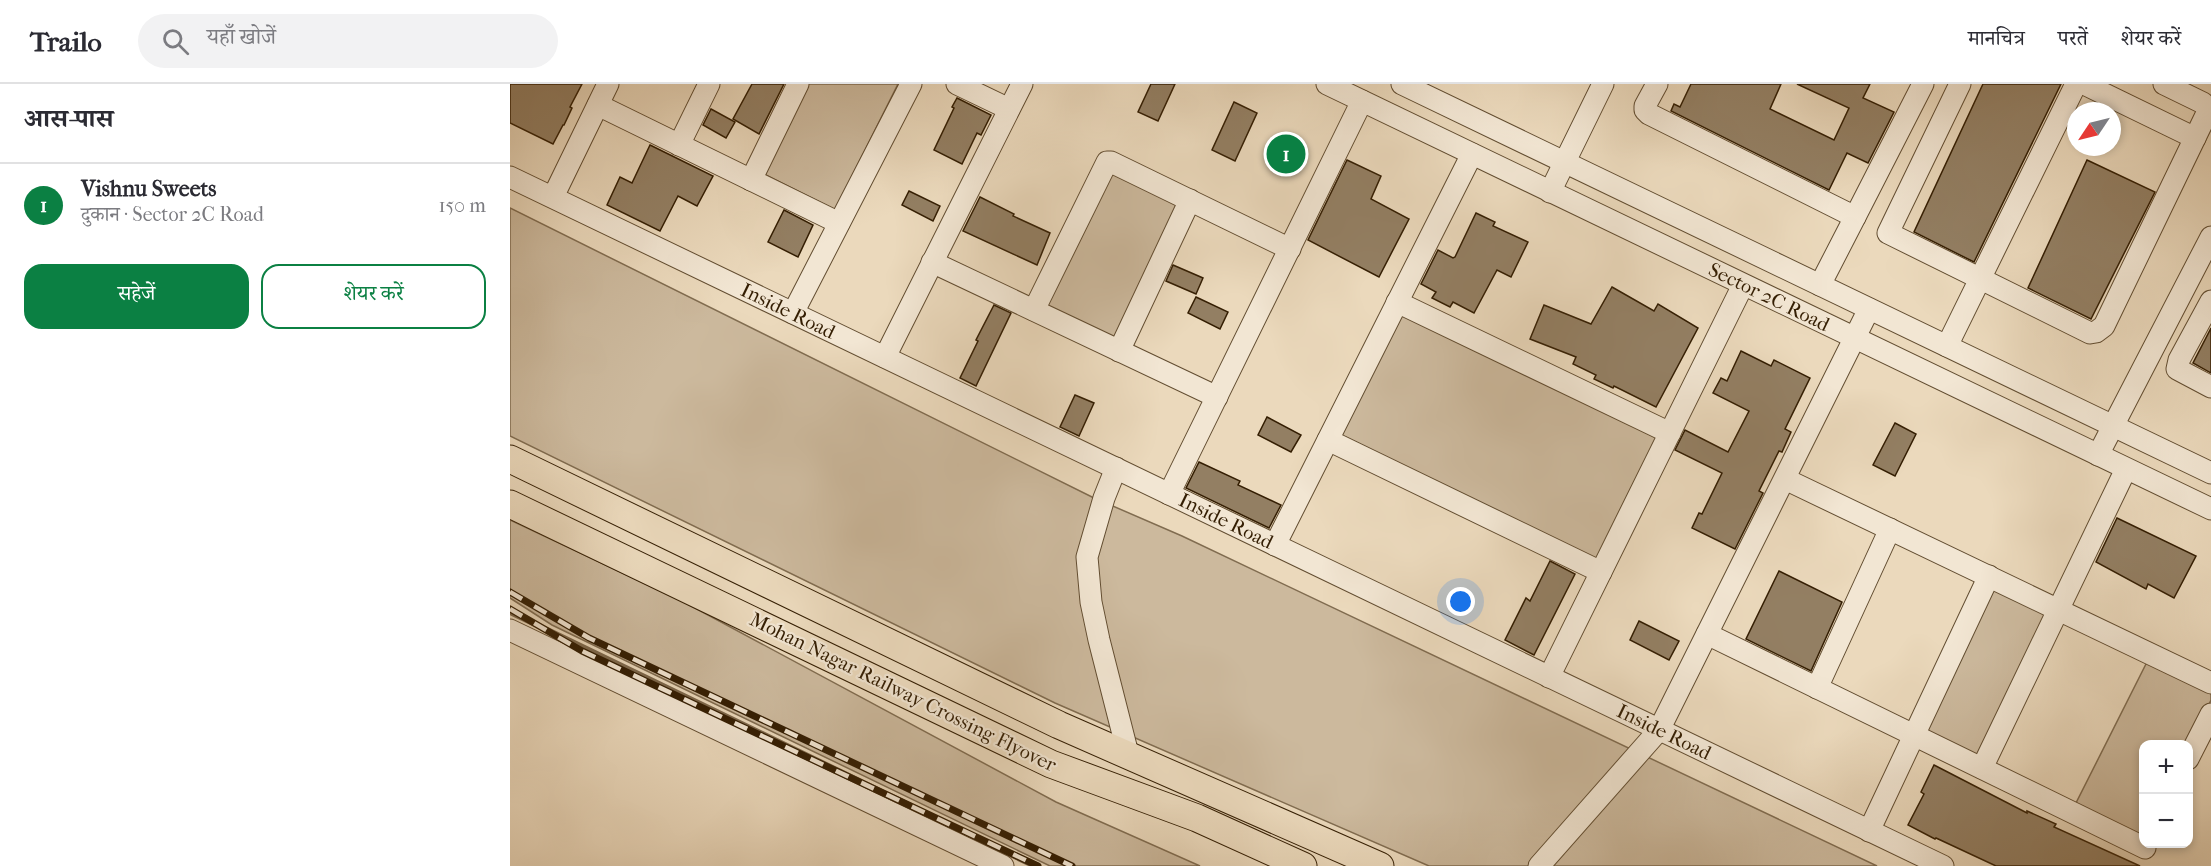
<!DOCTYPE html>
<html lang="hi">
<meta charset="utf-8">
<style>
:root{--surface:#fff;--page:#f2f2f3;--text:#2b2b33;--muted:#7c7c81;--line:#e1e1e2;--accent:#0b8043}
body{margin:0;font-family:"IM FELL French Canon","Noto Serif Devanagari",serif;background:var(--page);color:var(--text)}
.controls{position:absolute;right:18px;bottom:18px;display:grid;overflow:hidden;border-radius:12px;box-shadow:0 3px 9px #0003}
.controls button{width:54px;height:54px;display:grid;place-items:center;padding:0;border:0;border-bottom:2px solid var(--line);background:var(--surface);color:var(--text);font:30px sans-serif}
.compass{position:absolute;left:1557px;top:18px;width:54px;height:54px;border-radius:50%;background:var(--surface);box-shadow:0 3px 9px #0003;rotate:235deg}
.you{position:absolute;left:951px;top:518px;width:21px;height:21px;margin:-15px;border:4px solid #fff;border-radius:50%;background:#1a73e8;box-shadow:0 0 0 9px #1a73e833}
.badge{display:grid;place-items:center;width:39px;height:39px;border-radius:50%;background:var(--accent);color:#fff;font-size:20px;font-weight:700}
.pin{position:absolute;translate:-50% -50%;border:3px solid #fff;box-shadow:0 2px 6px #0006}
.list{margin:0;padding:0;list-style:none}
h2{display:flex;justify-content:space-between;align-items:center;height:78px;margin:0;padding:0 24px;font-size:26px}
h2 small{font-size:20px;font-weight:400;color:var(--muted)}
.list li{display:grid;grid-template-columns:39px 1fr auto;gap:18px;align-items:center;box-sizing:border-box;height:84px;padding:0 24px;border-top:2px solid var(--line)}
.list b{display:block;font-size:22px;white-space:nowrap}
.list p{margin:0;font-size:20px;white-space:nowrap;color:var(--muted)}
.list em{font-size:20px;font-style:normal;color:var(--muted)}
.actions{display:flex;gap:12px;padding:18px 24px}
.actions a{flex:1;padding:14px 0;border:2px solid var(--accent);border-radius:18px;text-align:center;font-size:21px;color:var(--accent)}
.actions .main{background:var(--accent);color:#fff}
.icon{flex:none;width:33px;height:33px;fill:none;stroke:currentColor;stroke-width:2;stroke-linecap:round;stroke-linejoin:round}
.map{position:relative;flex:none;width:1701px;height:782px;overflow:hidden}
header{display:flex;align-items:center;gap:36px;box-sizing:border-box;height:84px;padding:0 30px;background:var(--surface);border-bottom:2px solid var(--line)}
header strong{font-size:28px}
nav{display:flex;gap:33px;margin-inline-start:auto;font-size:21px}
.search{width:420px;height:54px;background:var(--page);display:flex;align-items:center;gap:15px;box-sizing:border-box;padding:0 21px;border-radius:33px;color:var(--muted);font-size:22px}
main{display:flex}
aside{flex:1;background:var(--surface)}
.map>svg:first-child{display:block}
.green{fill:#ccb99d;stroke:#806c50;stroke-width:1.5}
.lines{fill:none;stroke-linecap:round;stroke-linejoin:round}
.stream{stroke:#7d684c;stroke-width:6}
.building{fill:#937f63;stroke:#341e03;stroke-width:1.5}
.minor-casing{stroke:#624d31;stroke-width:23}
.major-casing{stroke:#341e03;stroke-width:29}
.minor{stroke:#f2e6d3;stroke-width:21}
.major{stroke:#ebd9bc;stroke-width:27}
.rail-casing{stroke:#341e03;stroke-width:7}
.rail{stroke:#f2e6d3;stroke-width:4.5;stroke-dasharray:14;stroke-linecap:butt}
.labels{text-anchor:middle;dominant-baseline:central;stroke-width:4.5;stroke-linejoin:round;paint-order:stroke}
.street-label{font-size:20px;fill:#341e03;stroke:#f2e6d3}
</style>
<header>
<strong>Trailo</strong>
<div class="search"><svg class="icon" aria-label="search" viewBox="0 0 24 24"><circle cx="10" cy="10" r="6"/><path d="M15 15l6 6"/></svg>यहाँ खोजें</div>
<nav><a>मानचित्र</a><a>परतें</a><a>शेयर करें</a></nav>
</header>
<main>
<aside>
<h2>आस-पास<small></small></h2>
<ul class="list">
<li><span class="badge">1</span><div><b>Vishnu Sweets</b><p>दुकान · Sector 2C Road</p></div><em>150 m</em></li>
</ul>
<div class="actions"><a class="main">सहेजें</a><a>शेयर करें</a></div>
</aside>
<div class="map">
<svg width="1701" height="782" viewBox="0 0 1701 782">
<rect width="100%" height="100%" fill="#ebd9bc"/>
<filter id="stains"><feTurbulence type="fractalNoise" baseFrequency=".00333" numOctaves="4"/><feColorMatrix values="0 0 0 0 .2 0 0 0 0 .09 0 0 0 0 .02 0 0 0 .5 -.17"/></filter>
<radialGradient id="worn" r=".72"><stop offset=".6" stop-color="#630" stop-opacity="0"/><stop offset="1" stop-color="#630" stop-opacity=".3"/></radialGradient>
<g class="green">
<polygon points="297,0 388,0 325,126 252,89"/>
<polygon points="601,86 671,120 604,256 534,221"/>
<polygon points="0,124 582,413 672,452 1367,782 919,782 545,619 0,352"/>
<polygon points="891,229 1147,354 1087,477 831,351"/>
<polygon points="0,436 172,517 546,718 690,782 540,782 42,541 0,514"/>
<polygon points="1483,502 1539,529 1469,675 1413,647"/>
<polygon points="1638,576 1701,609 1701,616 1679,661 1634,660 1634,751 1632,754 1565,721"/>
</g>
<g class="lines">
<polyline class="stream" points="0,528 525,782"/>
</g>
<g class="building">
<polygon points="0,0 72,0 60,23 62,24 54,41 53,41 43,60 0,39"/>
<polygon points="242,0 274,0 249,50 223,35"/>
<polygon points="641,0 665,0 648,37 628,28"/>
<polygon points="1181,0 1271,0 1260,25 1324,56 1339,24 1287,0 1360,0 1353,14 1384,28 1358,79 1337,69 1319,106 1161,27 1164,20 1170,23"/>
<polygon points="1473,0 1551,0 1464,178 1404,148"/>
<polygon points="447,14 481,31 471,51 467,49 452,80 424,66 444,24 442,23"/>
<polygon points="724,18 747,29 725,77 702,66"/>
<polygon points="201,25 225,38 216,54 193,41"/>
<polygon points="140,61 203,92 187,122 168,112 150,147 97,121 110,93 122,99"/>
<polygon points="837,76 871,92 861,115 899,135 869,193 798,156"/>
<polygon points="1577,76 1645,108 1581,235 1518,204"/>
<polygon points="399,107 430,122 423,137 392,121"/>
<polygon points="470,113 504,130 503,132 540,149 527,181 453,147"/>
<polygon points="274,126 303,141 288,173 258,158"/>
<polygon points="966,129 985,138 983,142 1018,158 1001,193 987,186 964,229 943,218 940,223 922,214 926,208 911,200 928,166 943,174 945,173"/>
<polygon points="663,181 693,194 686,210 656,197"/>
<polygon points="1102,203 1144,227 1148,220 1188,244 1146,323 1104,302 1103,304 1084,295 1086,291 1063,280 1066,273 1020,255 1034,221 1081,240"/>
<polygon points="686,213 718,228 710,245 678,229"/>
<polygon points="484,221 501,229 466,302 450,294 468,257 466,256"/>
<polygon points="1701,244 1701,289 1683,279"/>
<polygon points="1231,267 1261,282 1264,276 1300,294 1275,345 1281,348 1272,368 1269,367 1249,407 1253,409 1225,465 1182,444 1189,429 1192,430 1212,389 1165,366 1175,346 1218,368 1239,327 1203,309 1211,294 1217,297"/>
<polygon points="565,311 584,319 569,352 550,343"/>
<polygon points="757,333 791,351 781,368 748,351"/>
<polygon points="1385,339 1406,350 1385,392 1363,381"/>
<polygon points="689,378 730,397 728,401 771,421 759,444 676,404"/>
<polygon points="1607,434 1686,472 1664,514 1638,500 1636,505 1586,478"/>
<polygon points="1040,477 1065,490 1024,571 995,556 1016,514 1020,517"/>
<polygon points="1269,487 1332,518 1301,587 1236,555"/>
<polygon points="1129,537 1169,557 1159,576 1120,556"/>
<polygon points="1424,681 1517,729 1517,727 1546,740 1544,743 1630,782 1486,782 1426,754 1425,755 1398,741 1414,710 1411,708"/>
</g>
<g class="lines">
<g class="minor-casing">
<g id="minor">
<polyline points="447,0 499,25"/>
<polyline points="817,0 1701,425"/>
<polyline points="892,0 1701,389"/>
<polyline points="1147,0 1135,22 1135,26 1139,30 1345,133 1413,0"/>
<polyline points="1450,0 1378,149 1580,249 1586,248 1594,242 1697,29 1697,24 1693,19 1654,0"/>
<polyline points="1574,0 1685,54"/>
<polyline points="88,21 329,139"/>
<polyline points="169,61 199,0"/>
<polyline points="0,93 1433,782"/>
<polyline points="241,96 288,0"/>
<polyline points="1040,108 1093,0"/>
<polyline points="43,113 98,0"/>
<polyline points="422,178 707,313"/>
<polyline points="1310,201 1345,133"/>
<polyline points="1701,217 1669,276 1667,285 1701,303"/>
<polyline points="887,218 1160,349"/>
<polyline points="524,226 597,78 601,78 780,165"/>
<polyline points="283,229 401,0"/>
<polyline points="1437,262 1566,0"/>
<polyline points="609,267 680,116"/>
<polyline points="375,273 512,0"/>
<polyline points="818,356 1091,488"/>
<polyline points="1588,371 1701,153"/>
<polyline points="606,384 594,414 577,473 581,518 589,556 618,670"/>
<polyline points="1275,395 1701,599"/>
<polyline points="659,410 852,17"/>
<polyline points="765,461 962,70"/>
<polyline points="0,546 493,782"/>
<polyline points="1197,550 1635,764"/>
<polyline points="1039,593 1233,201"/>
<polyline points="1307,604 1380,445"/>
<polyline points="1678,675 1701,630"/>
<polyline points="1472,684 1616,385"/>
<polyline points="1359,747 1479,492"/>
<polyline points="1029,782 1149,646 1359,225"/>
</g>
</g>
<g class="major-casing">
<g id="major">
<polyline points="0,375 549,641 870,782"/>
<polyline points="0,420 541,680 687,734 793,782"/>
</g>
</g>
<use href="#minor" class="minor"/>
<use href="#major" class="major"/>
<g class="rail-casing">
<g id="rail">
<polyline points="0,508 79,554 562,782"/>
<polyline points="0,525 72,567 528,782"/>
</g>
</g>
<use href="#rail" class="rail"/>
</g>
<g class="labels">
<g class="street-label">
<text transform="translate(1259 213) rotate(26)">Sector 2C Road</text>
<text transform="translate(278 227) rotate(26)">Inside Road</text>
<text transform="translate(716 437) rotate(26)">Inside Road</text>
<text transform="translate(393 608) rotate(26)">Mohan Nagar Railway Crossing Flyover</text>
<text transform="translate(1154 648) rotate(26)">Inside Road</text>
</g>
</g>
<rect width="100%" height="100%" filter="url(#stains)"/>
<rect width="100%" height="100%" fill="url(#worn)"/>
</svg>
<div class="controls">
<button>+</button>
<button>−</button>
</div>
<svg class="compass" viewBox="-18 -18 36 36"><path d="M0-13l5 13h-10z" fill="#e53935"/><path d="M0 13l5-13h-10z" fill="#7c7c81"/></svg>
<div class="you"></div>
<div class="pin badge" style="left:776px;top:70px">1</div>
</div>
</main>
